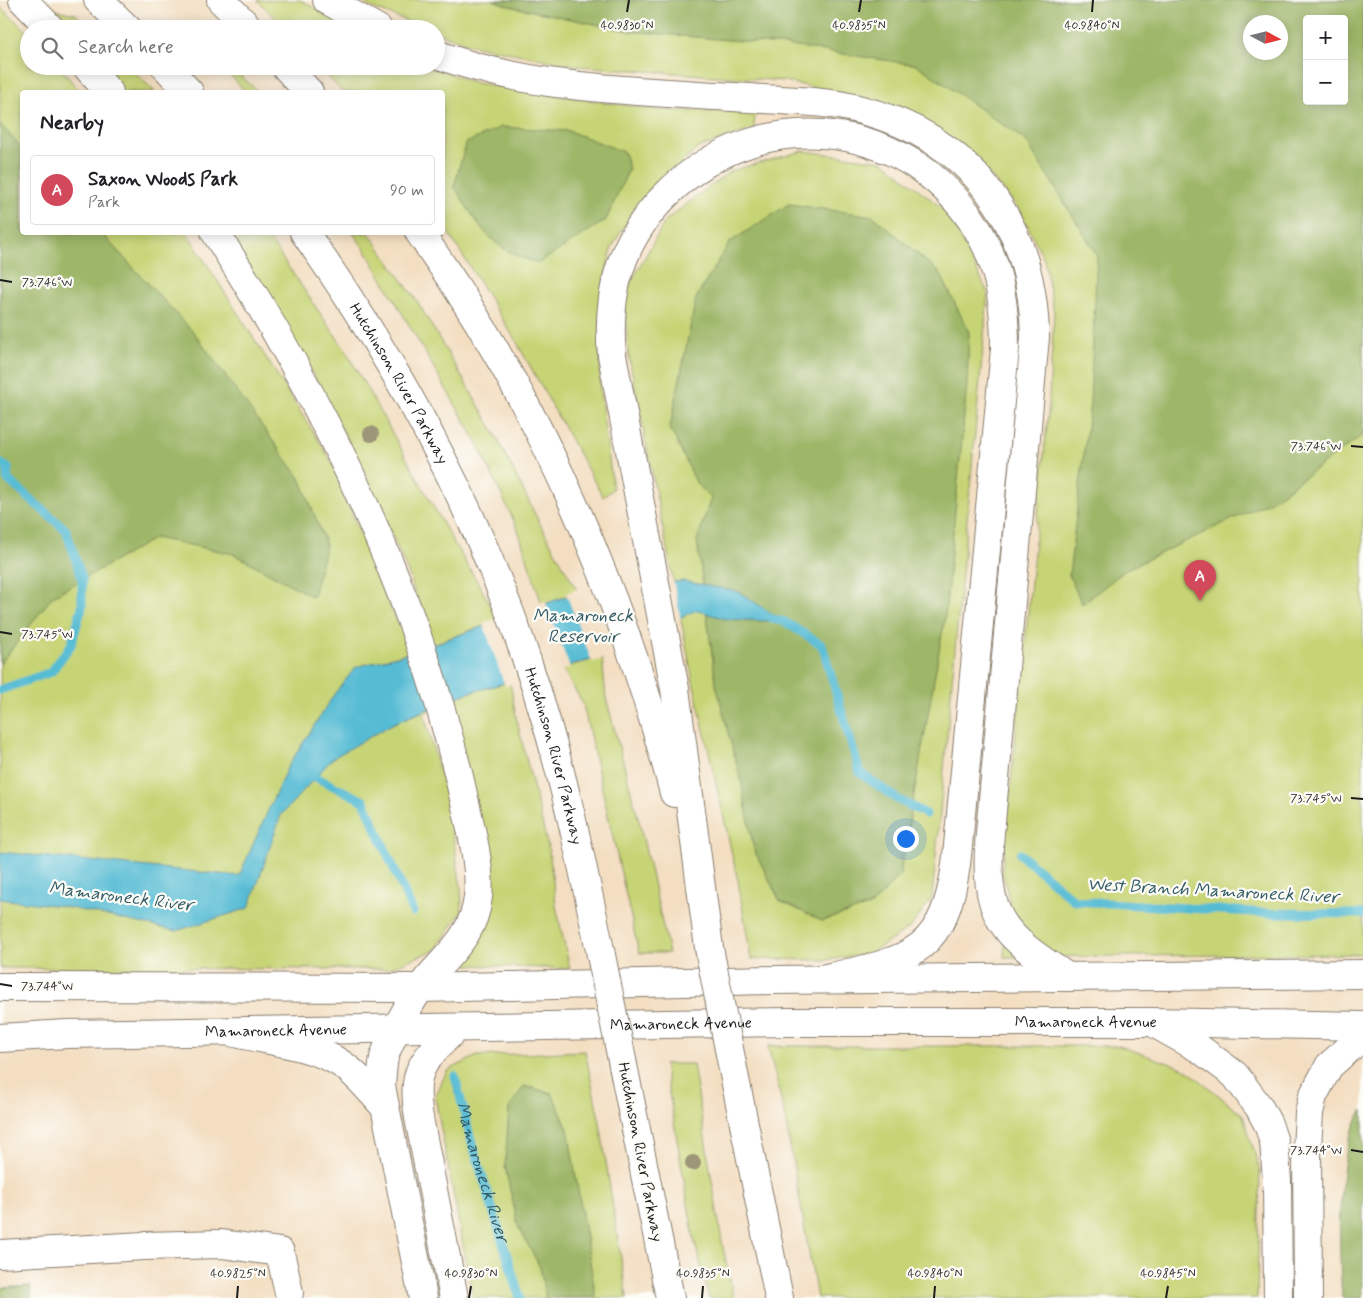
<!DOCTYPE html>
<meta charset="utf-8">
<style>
:root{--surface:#fff;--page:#f6f6f6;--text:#202124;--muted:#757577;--line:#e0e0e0;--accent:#d1495b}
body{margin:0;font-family:Mynerve,sans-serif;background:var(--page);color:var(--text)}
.controls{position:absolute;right:15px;top:15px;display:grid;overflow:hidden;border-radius:5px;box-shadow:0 2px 12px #0003}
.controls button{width:45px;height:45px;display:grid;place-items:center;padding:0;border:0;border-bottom:1px solid var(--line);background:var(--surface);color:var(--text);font:25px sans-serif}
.compass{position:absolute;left:1243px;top:15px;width:45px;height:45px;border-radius:50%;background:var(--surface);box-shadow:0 2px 12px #0003;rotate:97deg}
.you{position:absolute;left:905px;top:838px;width:18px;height:18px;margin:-12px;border:4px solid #fff;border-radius:50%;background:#1a73e8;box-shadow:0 0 0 8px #1a73e833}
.badge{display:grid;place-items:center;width:32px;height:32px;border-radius:50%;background:var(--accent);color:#fff;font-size:16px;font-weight:700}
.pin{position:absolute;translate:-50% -41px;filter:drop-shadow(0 1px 2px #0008)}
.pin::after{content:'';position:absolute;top:26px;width:18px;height:15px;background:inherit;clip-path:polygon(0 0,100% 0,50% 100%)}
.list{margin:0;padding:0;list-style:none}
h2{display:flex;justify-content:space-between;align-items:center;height:65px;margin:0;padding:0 20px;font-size:21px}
h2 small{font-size:16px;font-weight:400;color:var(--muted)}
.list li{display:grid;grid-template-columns:32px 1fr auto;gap:15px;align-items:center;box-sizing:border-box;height:70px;margin:0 10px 10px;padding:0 10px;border:1px solid var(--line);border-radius:5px}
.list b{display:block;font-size:19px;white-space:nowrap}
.list p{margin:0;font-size:16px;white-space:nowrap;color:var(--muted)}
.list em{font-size:16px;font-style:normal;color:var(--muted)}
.icon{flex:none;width:28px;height:28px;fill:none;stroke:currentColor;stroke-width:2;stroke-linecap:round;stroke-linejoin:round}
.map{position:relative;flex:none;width:1363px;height:1298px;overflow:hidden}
.search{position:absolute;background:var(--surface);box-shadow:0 2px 12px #0003;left:20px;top:20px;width:425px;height:55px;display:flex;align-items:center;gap:12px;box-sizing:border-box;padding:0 18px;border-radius:28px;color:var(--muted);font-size:19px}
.panel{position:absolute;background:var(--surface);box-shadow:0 2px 12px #0003;left:20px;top:90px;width:425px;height:145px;border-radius:5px}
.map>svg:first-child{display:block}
.green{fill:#c7d476;stroke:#727849;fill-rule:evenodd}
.forest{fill:#9db667;stroke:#5c6942;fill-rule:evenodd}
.water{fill:#56bcd4;stroke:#396c78}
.pier{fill:#f3dec1}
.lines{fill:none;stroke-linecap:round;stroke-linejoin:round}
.stream{stroke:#56bcd4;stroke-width:9}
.minor-casing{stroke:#887d6e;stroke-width:30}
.major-casing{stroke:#887d6e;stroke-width:30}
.highway-casing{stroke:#887d6e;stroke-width:30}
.minor{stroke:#fff;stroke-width:28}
.major{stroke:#fff;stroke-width:28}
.highway{stroke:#fff;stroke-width:28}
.highway-bridge-casing{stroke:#887d6e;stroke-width:30;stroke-linecap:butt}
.highway-bridge{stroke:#fff;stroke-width:28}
.tree{fill:#9e9678}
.ticks{fill:none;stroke:#1c1c1c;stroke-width:2}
.labels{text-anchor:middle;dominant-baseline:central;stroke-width:4.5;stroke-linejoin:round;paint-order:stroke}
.street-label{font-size:16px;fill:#1c1c1c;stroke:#fdfcf7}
.water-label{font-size:18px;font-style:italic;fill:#335c66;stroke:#fdfcf7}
.ticks-label{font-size:12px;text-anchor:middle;fill:#1c1c1c;stroke:#fdfcf7;stroke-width:4.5;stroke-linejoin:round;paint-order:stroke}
</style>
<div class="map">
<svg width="1363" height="1298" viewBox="0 0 1363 1298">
<rect width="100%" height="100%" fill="#fdfcf7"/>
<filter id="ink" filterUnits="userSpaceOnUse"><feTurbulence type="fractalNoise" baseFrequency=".02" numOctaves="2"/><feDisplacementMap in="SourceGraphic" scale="10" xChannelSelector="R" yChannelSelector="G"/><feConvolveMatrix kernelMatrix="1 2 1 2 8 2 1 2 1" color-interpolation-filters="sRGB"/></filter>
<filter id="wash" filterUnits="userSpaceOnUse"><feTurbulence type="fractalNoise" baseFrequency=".0096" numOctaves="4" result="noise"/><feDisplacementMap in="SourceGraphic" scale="20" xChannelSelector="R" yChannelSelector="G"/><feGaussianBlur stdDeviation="1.12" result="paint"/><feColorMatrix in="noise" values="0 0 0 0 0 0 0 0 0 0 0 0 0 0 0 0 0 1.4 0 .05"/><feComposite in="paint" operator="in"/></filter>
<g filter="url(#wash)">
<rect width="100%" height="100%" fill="#f3dec1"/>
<g class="green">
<polygon points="257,0 301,0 350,29 286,29"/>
<path d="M 360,0 L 1363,0 L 1363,954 L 1004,957 L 1009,899 L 1002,871 L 1048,414 L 1054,313 L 1044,259 L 1019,209 L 978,161 L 860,98 L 784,81 L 578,66 L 471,45 L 436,32 L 436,29 L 429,29 L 370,7 ZM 1307,19 L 1344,19 L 1344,101 L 1307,101 ZM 1250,22 L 1280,22 L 1280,52 L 1250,52 Z"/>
<polygon points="0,7 29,33 29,66 59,66 80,92 22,92 22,232 187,233 331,460 383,592 412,652 389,658 411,716 431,708 424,715 448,803 461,888 462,911 435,950 387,969 0,968"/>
<polygon points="42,7 76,14 90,29 62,29"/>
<polygon points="95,66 128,66 155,92 119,92"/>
<polygon points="221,66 229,66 259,92 246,92"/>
<polygon points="319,66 428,66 476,83 657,110 755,112 754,129 698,148 636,206 612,247 600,302 600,391 613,489 603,497 516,341 443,224 442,92 342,92"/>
<polygon points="803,151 883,161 948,213 988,293 932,898 911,927 870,954 826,960 751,959 738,881 694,686 628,352 624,294 666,220 730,171"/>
<polygon points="225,233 265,233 346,351 454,543 500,620 430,645 410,577 364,470 308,365"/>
<polygon points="353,233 369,233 417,301 492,428 540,524 578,592 542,605 518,530 474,437 366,251"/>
<polygon points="602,657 606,698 640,825 669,953 639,953 583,704 562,668"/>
<polygon points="510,682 516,717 549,851 556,906 570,969 468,965 465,955 482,930 445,702 467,693"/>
<polygon points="768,1046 1119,1046 1186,1069 1243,1115 1260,1171 1257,1298 817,1298 784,1112"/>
<polygon points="585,1051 600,1123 627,1298 473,1298 435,1097 447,1071 477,1056"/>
<polygon points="664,1064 693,1064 723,1248 734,1298 709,1298 694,1239"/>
</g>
<g class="forest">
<path d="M 493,0 L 1363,0 L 1363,435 L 1271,501 L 1127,569 L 1082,604 L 1069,575 L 1090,403 L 1097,255 L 1026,141 L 917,65 L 784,45 L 628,31 L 509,6 ZM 1307,19 L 1344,19 L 1344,101 L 1307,101 ZM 1250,22 L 1280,22 L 1280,52 L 1250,52 Z"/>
<polygon points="0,124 22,148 22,232 101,233 195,334 300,478 326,544 313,597 234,554 155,538 53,596 0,664"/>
<path d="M 501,127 L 569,131 L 624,152 L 629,169 L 606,220 L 539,263 C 492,252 478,225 454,186 L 466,143 Z"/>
<polygon points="789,204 873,216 940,273 969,332 967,385 945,617 900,875 872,905 822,921 780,901 754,850 741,781 716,685 697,540 711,498 697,484 670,428 696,298 730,242"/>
<polygon points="524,1086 552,1093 568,1129 596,1298 546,1298 540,1267 518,1226 505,1167 509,1108"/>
<path d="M 1363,1110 L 1363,1298 L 1342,1298 C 1339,1250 1334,1148 1363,1110 Z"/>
<polygon points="30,1286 31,1298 0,1298 0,1288"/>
</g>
<polygon class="water" points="684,581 739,592 785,622 726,619 696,610 602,657 467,693 394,723 333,758 281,815 249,908 176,931 61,906 0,899 0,852 239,876 287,768 335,693 356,667 412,652 578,592"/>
<g class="pier">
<polygon points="673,580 681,620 603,659 592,662 566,593 578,589"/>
<polygon points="545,601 570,668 505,686 483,623"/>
</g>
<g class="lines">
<g class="stream">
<polyline points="0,463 8,468 7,479 66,530 82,579 82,607 71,645 51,672 0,690"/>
<polyline points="773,619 785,622 822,645 860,773 897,799 926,814"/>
<polyline points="305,776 315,777 364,801 413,912"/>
<polyline points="1020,854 1075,901 1267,913 1363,914"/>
<path id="s1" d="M 455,1076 L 470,1136 L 520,1298"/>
</g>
</g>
</g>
<g filter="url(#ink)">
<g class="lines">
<g class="minor-casing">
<polyline id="minor" points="0,1254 144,1246 222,1244 280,1252 289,1293"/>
</g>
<g class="major-casing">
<g id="major">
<polyline points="0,987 420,988 774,980 1363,974"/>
<path id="s2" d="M 0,1038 L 67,1034 L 789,1022 L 1152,1022 L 1363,1026"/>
</g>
</g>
<g class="highway-casing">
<g id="highway">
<polyline points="23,0 51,29"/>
<polyline points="98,0 128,29"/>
<polyline points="221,0 250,29"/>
<polyline points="327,0 378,29"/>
<path d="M 436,54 C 535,91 645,91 749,98 C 785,101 823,100 858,109 C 971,137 1033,222 1035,337 L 990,833 C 983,916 1000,934 1068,977"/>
<polyline points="86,66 109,92"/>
<polyline points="165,66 189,92"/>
<polyline points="285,66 309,92"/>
<path d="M 215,232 C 324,402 413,584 460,781 C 467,813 482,865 478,897 C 474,938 444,957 421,987 C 410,1002 389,1040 384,1058 C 382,1067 382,1077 381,1086 L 423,1298"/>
<path id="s3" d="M 304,232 C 399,366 478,511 529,667 C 561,761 581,858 601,955"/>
<path d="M 419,232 C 541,403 621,591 674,793"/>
<path d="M 709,948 L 675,689 L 612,355 C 606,292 621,239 667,194 C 763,98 918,119 983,239 C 1001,273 1005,311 1005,349 L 957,856 C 946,956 909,960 821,979"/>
<polyline points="1152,1022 1200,1049 1235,1075 1259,1107 1268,1124 1274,1142 1277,1180 1278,1298"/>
<path d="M 231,1032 C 265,1040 305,1044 335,1060 C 355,1071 370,1091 385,1107"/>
<polyline points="732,1064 779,1298"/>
<polyline points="623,1065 670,1298"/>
<path d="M 454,1298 L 419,1118 C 411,1069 422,1062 455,1029"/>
<polyline points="1308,1298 1307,1150 1309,1113 1313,1096 1329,1066 1363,1036"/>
</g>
</g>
<use href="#minor" class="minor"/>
<use href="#major" class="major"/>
<use href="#highway" class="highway"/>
<g class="highway-bridge-casing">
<g id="highway-bridge">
<polyline points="709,948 732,1064"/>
<polyline points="601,955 623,1065"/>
</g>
</g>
<use href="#highway-bridge" class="highway-bridge"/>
</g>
<g class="tree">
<circle cx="371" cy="434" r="8"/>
<circle cx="693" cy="1163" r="8"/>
</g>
</g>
<path class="ticks" d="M 627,12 L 629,0M 859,12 L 861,0M 1092,12 L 1093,0M 0,280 L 12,282M 1351,446 L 1363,447M 0,632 L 12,634M 1351,798 L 1363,799M 0,984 L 12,986M 1351,1150 L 1363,1152M 237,1298 L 238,1286M 469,1298 L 471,1286M 702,1298 L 703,1286M 934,1298 L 935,1286M 1166,1298 L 1168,1286"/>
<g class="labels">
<g class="street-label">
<text stroke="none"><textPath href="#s3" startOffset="179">Hutchinson River Parkway</textPath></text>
<text stroke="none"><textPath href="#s3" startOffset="584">Hutchinson River Parkway</textPath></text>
<text stroke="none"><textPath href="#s2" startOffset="1086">Mamaroneck Avenue</textPath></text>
<text stroke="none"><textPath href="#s2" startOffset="681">Mamaroneck Avenue</textPath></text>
<text stroke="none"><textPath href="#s2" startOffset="276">Mamaroneck Avenue</textPath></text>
<text transform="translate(640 1152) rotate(79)">Hutchinson River Parkway</text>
</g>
<g class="water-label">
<text x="583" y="616">Mamaroneck<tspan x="583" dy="21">Reservoir</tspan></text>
<text transform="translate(1213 891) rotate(3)">West Branch Mamaroneck River</text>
<text transform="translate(121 897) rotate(7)">Mamaroneck River</text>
<text stroke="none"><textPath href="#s1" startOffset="100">Mamaroneck River</textPath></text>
</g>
</g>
<g class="ticks-label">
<text x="627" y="29">40.9830°N</text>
<text x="859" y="29">40.9835°N</text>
<text x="1092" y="29">40.9840°N</text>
<text x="47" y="286">73.746°W</text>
<text x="1316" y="450">73.746°W</text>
<text x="47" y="638">73.745°W</text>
<text x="1316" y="802">73.745°W</text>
<text x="47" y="990">73.744°W</text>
<text x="1316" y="1154">73.744°W</text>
<text x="238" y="1277">40.9825°N</text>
<text x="471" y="1277">40.9830°N</text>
<text x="703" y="1277">40.9835°N</text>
<text x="935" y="1277">40.9840°N</text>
<text x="1168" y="1277">40.9845°N</text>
</g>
</svg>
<div class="controls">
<button>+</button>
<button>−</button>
</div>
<svg class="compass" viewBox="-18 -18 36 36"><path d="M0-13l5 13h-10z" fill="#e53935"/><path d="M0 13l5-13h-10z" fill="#757577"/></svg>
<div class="you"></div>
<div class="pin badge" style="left:1200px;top:601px">A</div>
<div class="search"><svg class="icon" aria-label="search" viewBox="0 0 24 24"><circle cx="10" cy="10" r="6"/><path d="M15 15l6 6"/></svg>Search here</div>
<section class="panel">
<h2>Nearby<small></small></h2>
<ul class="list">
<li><span class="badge">A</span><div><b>Saxon Woods Park</b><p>Park</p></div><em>90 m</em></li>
</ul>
</section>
</div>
